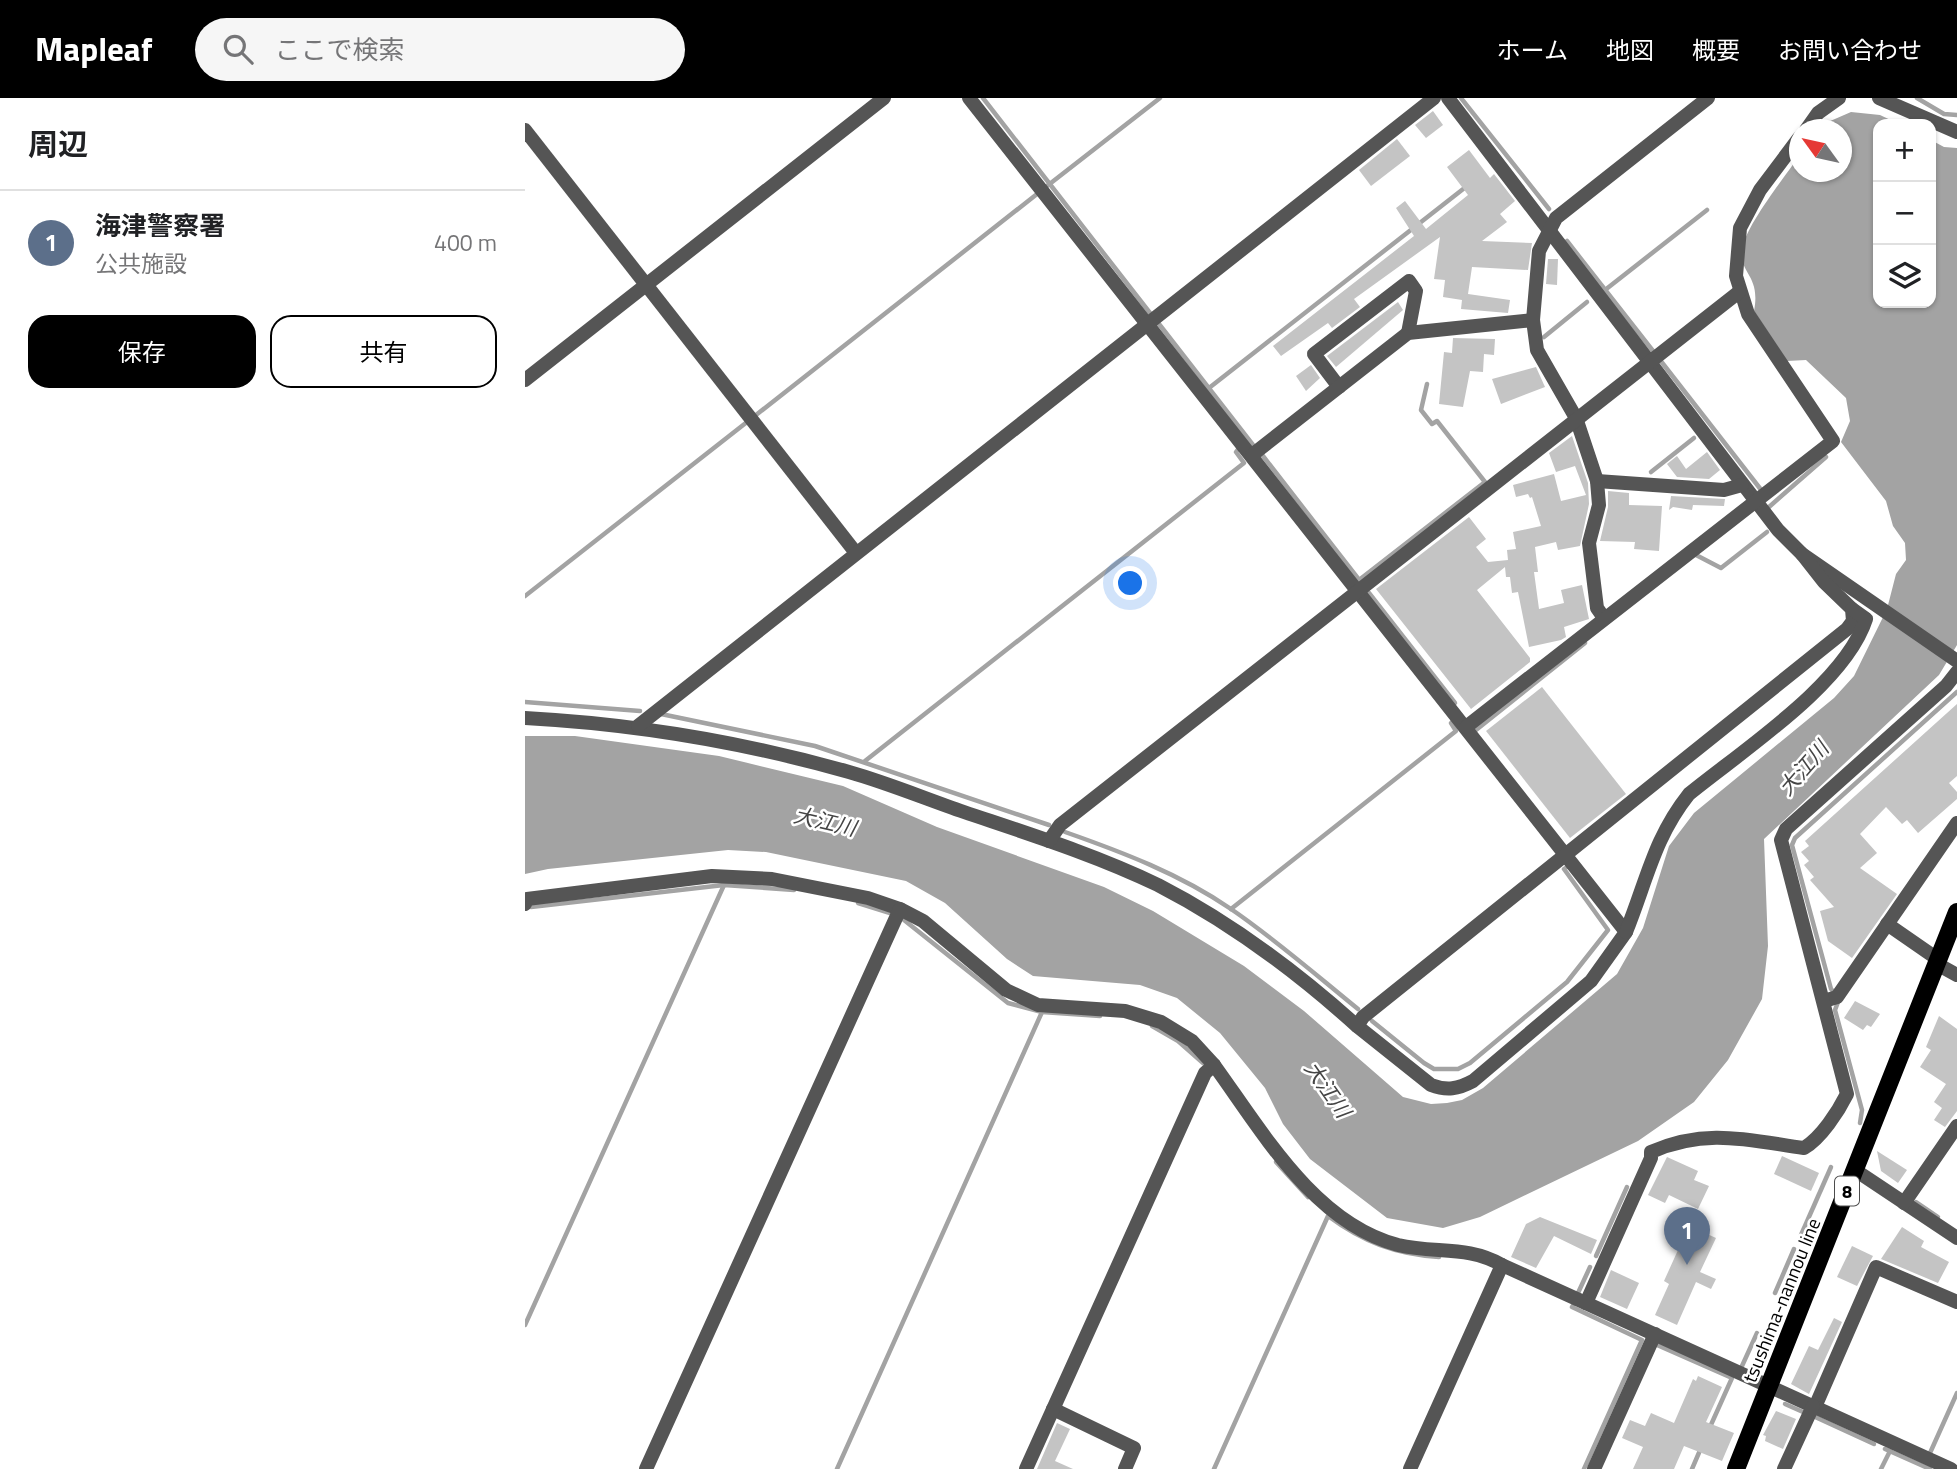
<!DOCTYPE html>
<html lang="ja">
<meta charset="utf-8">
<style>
:root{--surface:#fff;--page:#f6f6f6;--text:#202124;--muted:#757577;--line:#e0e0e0;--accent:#000}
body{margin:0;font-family:"Titillium Web","Noto Sans JP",sans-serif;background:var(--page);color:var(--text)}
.controls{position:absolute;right:21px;top:21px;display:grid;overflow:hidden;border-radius:14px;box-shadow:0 2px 5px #0004}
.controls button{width:63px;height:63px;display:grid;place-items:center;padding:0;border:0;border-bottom:2px solid var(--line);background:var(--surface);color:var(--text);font:35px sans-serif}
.compass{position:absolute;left:1264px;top:21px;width:63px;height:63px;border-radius:50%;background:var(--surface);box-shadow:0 2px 5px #0004;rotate:303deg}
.you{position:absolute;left:606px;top:486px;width:24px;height:24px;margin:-18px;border:5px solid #fff;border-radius:50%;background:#1a73e8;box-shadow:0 0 0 10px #1a73e833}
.badge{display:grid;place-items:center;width:46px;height:46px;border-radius:50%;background:var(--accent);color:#fff;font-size:23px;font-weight:700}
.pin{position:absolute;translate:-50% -58px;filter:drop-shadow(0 2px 4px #0008)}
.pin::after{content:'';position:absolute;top:37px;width:24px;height:21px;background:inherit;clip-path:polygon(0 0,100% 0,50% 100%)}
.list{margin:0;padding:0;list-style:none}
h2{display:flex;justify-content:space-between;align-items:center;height:91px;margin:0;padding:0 28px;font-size:30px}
h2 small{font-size:23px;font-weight:400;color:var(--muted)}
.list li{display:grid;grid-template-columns:46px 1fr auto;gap:21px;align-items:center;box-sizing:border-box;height:105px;padding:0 28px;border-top:2px solid var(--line)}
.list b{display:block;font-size:26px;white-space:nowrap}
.list p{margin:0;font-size:23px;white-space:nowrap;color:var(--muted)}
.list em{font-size:23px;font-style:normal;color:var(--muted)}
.actions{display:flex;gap:14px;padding:21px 28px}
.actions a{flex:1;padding:16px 0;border:2px solid var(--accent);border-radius:21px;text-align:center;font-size:24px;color:var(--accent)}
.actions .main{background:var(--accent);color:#fff}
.icon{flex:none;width:38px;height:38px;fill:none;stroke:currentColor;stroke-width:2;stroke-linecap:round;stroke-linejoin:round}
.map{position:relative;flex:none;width:1432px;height:1371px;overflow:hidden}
header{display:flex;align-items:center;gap:42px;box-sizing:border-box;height:98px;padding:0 35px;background:var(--accent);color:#fff}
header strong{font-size:33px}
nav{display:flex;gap:38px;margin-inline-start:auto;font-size:24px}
.search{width:490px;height:63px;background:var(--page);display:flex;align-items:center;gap:18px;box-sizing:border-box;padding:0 24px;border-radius:38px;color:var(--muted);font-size:26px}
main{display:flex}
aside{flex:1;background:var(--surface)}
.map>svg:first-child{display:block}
.water{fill:#a3a3a3}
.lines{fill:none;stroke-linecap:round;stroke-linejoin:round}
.stream{stroke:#a3a3a3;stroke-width:4.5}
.building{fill:#c4c4c4}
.minor{stroke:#555;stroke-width:14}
.primary{stroke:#000;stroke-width:18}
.labels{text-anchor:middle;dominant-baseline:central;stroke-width:5;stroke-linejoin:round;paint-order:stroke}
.shield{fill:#fff;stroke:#4c4c4c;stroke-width:2}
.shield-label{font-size:18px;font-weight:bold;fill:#000}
.street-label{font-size:19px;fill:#000;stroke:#fff}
.water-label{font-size:21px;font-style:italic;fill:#444;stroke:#fff}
</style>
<header>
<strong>Mapleaf</strong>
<div class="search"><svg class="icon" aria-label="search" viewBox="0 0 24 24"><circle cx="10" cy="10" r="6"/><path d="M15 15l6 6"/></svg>ここで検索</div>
<nav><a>ホーム</a><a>地図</a><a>概要</a><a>お問い合わせ</a></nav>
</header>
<main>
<aside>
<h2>周辺<small></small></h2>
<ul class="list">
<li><span class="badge" style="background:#5c6f8a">1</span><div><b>海津警察署</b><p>公共施設</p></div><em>400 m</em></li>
</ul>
<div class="actions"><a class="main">保存</a><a>共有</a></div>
</aside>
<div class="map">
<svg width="1432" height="1371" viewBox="0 0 1432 1371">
<rect width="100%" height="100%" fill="#fff"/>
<path class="water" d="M 1326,14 L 1355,17 L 1374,26 L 1353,26 L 1353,205 L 1406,205 L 1406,42 L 1419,49 L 1432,50 L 1432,547 L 1414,577 L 1239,741 L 1243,848 L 1237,901 L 1203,962 L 1169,1004 L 1113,1043 L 955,1119 L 918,1130 L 862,1120 L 785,1061 L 758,1026 L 740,990 L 695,935 L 652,900 L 615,887 L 508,878 L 482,861 L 420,805 L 381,783 L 241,754 L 203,752 L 23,771 L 0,776 L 0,638 L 50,638 L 194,658 L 318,688 L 412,729 L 579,789 L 628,813 L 719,868 L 779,913 L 878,999 L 906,1006 L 922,1005 L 937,1002 L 958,990 L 1092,876 L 1118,830 L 1144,748 L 1169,715 L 1309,600 L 1329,578 L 1362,511 L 1371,476 L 1381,462 L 1380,445 L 1368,428 L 1361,403 L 1316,344 L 1325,323 L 1321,300 L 1281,262 L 1262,263 L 1229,213 C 1236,177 1214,176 1217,152 C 1220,128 1260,79 1274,58 L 1274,74 L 1316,74 L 1316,32 L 1296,31 L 1303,24 Z"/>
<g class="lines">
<g class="stream">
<polyline points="458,0 625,215"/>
<polyline points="936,0 1024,111"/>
<polyline points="1392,0 1419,16 1432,17"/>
<polyline points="522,88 635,0"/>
<polyline points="1042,143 1128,253"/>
<polyline points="1080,192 1182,112"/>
<polyline points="634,226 728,347"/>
<polyline points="1019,239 1062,204"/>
<polyline points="1135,262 1237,393"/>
<polyline points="684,290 942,88"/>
<polyline points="231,317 512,96"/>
<polyline points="738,358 835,483"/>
<polyline points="1126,374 1169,340"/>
<polyline points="1244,409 1301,359"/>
<polyline points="1171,457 1196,470 1242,434"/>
<polyline points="834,482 960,384 912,323 907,326 896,312 902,286"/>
<polyline points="844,495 930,605"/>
<polyline points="0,498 222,324"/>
<polyline points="0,604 115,613"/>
<polyline points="136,616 290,648 524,727"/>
<polyline points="951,632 1060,545"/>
<polyline points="340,663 719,365 711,354 714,350"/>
<path d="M 540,734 C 597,754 655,776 706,811 C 750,841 791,877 833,911"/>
<polyline points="333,805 365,815"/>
<polyline points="6,809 199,787 269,792"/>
<polyline points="706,811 931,633 926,625 928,623"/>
<polyline points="379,822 483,905 517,914 575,918"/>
<polyline points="1309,894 1306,891 1267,747 1270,740 1432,594"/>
<polyline points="1313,904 1310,912 1337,1012 1335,1025"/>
<polyline points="847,923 899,965 909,971 933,971 945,965 1042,884 1083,832 1039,771 1042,769"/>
<polyline points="627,928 653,943 678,965"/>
<polyline points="751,1064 783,1099"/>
<polyline points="1391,1104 1413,1119"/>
<polyline points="1276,1137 1306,1069"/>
<polyline points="1071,1158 1102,1089"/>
<polyline points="1053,1195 1065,1169"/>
<polyline points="1250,1195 1269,1151"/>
<polyline points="1049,1206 1047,1209 1117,1242 1059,1371"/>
<polyline points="0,1227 199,787"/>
<polyline points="1132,1247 1207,1280 1185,1329"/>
<polyline points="1217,1268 1232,1235"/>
<polyline points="1260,1306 1278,1314"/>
<polyline points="1288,1318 1349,1346"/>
<polyline points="1360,1351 1405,1371"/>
<polyline points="1405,1355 1432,1295"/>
<polyline points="312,1371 517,914"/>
<path d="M 689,1371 L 803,1118 C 838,1144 870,1156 914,1159"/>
<polyline points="1167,1371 1176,1350"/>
<polyline points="1356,1371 1365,1353"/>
</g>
</g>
<g class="building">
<polygon points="908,13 918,27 901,40 890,27"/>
<polygon points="872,41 885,58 846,88 834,72"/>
<polygon points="944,52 965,80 969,76 990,103 975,116 982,124 957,143 1007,145 1003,172 947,169 943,196 985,202 983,215 936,211 937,202 918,199 920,182 909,181 915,139 829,201 835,209 807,230 803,225 756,258 748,248 889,138 871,110 880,103 901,131 943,97 922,69"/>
<polygon points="1023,161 1033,161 1032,187 1021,186"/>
<polygon points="873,204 878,212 811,269 802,258"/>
<polygon points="928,240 970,241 969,257 959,256 958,274 945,273 938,309 914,306 919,254 927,255"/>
<polygon points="786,267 795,280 781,293 771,278"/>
<polygon points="1011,269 1020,289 976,306 967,281"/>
<polygon points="1047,338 1063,385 1064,406 1055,448 1033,452 1031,444 1010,449 1013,474 1009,474 1014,511 1039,505 1036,492 1057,487 1064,521 1039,529 1041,539 1036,542 1004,549 993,494 987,495 985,479 981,479 980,469 952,492 1005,560 1005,564 946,611 851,491 944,419 961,441 951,449 963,464 983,462 982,452 991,451 988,434 1016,428 1007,399 1005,400 1003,396 991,399 988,387 1029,376 1036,403 1061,397 1050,368 1031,374 1024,355"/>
<polygon points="1182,354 1195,372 1184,381 1152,379 1142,366 1152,358 1161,371"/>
<polygon points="1083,393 1104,395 1104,407 1137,408 1134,453 1109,451 1110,444 1075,443 1083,409"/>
<polygon points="1146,398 1200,401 1199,408 1168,407 1167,412 1148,409 1144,412"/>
<polygon points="1017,589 1101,696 1045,740 961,633"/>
<polygon points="1432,606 1432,678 1424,685 1432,694 1432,701 1393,735 1382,722 1377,726 1361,709 1335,736 1352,755 1335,770 1372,796 1327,860 1303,843 1295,813 1309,809 1285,782 1289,779 1279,767 1284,763 1276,754 1284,748 1280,743"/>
<polygon points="1330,903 1355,916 1346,929 1342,927 1338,932 1319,920"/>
<polygon points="1414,918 1432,931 1432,1013 1420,1029 1409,1022 1417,1010 1409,1004 1421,986 1395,969 1406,952 1401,949"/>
<polygon points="1352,1053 1382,1072 1373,1085 1356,1073"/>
<polygon points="1257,1058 1294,1075 1286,1093 1249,1076"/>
<polygon points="1142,1059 1173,1073 1169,1082 1184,1088 1173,1111 1144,1097 1140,1105 1123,1097"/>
<polygon points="1015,1119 1072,1142 1066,1156 1029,1138 1011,1170 986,1159 1001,1126"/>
<polygon points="1377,1129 1399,1143 1396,1149 1424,1164 1413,1185 1356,1161"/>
<polygon points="1169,1130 1191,1140 1175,1174 1191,1181 1186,1191 1171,1184 1152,1227 1130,1217 1144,1186 1139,1183 1153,1152 1158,1154"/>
<polygon points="1327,1148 1348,1158 1332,1188 1312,1179"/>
<polygon points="1086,1172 1114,1185 1102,1211 1075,1199"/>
<polygon points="1309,1220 1317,1224 1284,1296 1266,1286 1284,1248 1293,1252"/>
<polygon points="1173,1278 1197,1289 1181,1324 1209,1335 1197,1363 1159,1348 1149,1371 1108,1371 1118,1349 1097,1340 1105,1322 1120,1328 1126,1315 1149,1325 1168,1281 1171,1283"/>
<polygon points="1251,1313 1271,1321 1258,1351 1240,1343 1241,1338 1238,1337"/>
<polygon points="532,1325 545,1331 530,1363 548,1371 512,1371"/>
</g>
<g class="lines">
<g class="minor">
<path d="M 444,0 L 1101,834 L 1066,883 L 948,983 C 933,991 922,993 906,987 L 832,928"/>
<polyline points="923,0 1253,432 1277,456 1432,563"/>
<polyline points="1354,0 1432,34"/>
<polyline points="0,32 331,455"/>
<polyline points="1281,32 1293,15 1314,0"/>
<polyline points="0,282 359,0"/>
<polyline points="814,289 789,256 884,183 891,193 883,235"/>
<polyline points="727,357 883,235 1008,222"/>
<polyline points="1072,383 1199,392 1217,387"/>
<polyline points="1079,520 1072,510 1064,445 1074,407 1072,383 1051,320 1012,252 1008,222 1014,153 1031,120 1183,0"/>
<path d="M 0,620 C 110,626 218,644 324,674 C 363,685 401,701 439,714 C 504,736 571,757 633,787 C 705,824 772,874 832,928 L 838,919 L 1322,531 L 1328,523 L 1327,511 L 1299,484 L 1277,456"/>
<polyline points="113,628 909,0"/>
<polyline points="941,629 1308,343 1223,216 1211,178 1215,130 1235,92 1274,40"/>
<polyline points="524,743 535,727 1214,194"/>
<polyline points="0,806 2,801 187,778 247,781 343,800 375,811"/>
<polyline points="1362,826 1414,862"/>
<path d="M 1101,834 C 1122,782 1129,740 1164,696 C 1218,652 1320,586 1341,521 L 1327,511"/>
<polyline points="1412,866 1432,877"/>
<polyline points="1299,903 1312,899 1432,725"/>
<polyline points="1330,1072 1432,1140"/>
<polyline points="1379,1105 1432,1028"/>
<path d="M 1061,1205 L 1126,1060 L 1126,1054 C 1181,1030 1222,1042 1279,1050 C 1296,1040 1313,1014 1322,996 L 1256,742 L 1261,731 L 1421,588 L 1432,574"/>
<polyline points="1290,1309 1351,1169 1432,1204"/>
<polyline points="528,1311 609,1350 600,1371"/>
<polyline points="121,1371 375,811 398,823 481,892 513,907 600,913 636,924 667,943 689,967"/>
<path d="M 501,1371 L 680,975 L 689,967 C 737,1033 789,1125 873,1147 C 911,1156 942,1147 977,1167"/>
<polyline points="885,1371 977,1167 1426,1371"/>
<polyline points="1069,1371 1130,1236"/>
<polyline points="1259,1371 1288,1308"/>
</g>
<polyline class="primary" points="1211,1371 1432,814"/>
</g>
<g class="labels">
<rect class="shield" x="1310" y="1078.5" width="24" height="29" rx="5"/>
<g class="shield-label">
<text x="1322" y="1093">8</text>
</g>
<g class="street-label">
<text transform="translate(1256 1202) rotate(-68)">tsushima-nannou line</text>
</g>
<g class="water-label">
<text transform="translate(1278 670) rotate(-49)">大江川</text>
<text transform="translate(300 723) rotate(13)">大江川</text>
<text transform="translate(803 991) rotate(55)">大江川</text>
</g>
</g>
</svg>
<div class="controls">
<button>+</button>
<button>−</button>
<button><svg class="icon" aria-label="layers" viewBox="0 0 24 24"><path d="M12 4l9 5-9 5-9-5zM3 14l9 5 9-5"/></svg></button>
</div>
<svg class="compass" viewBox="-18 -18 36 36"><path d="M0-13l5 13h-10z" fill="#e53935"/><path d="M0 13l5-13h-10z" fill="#757577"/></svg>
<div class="you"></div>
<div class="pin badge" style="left:1162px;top:1167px;background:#5c6f8a">1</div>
</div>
</main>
